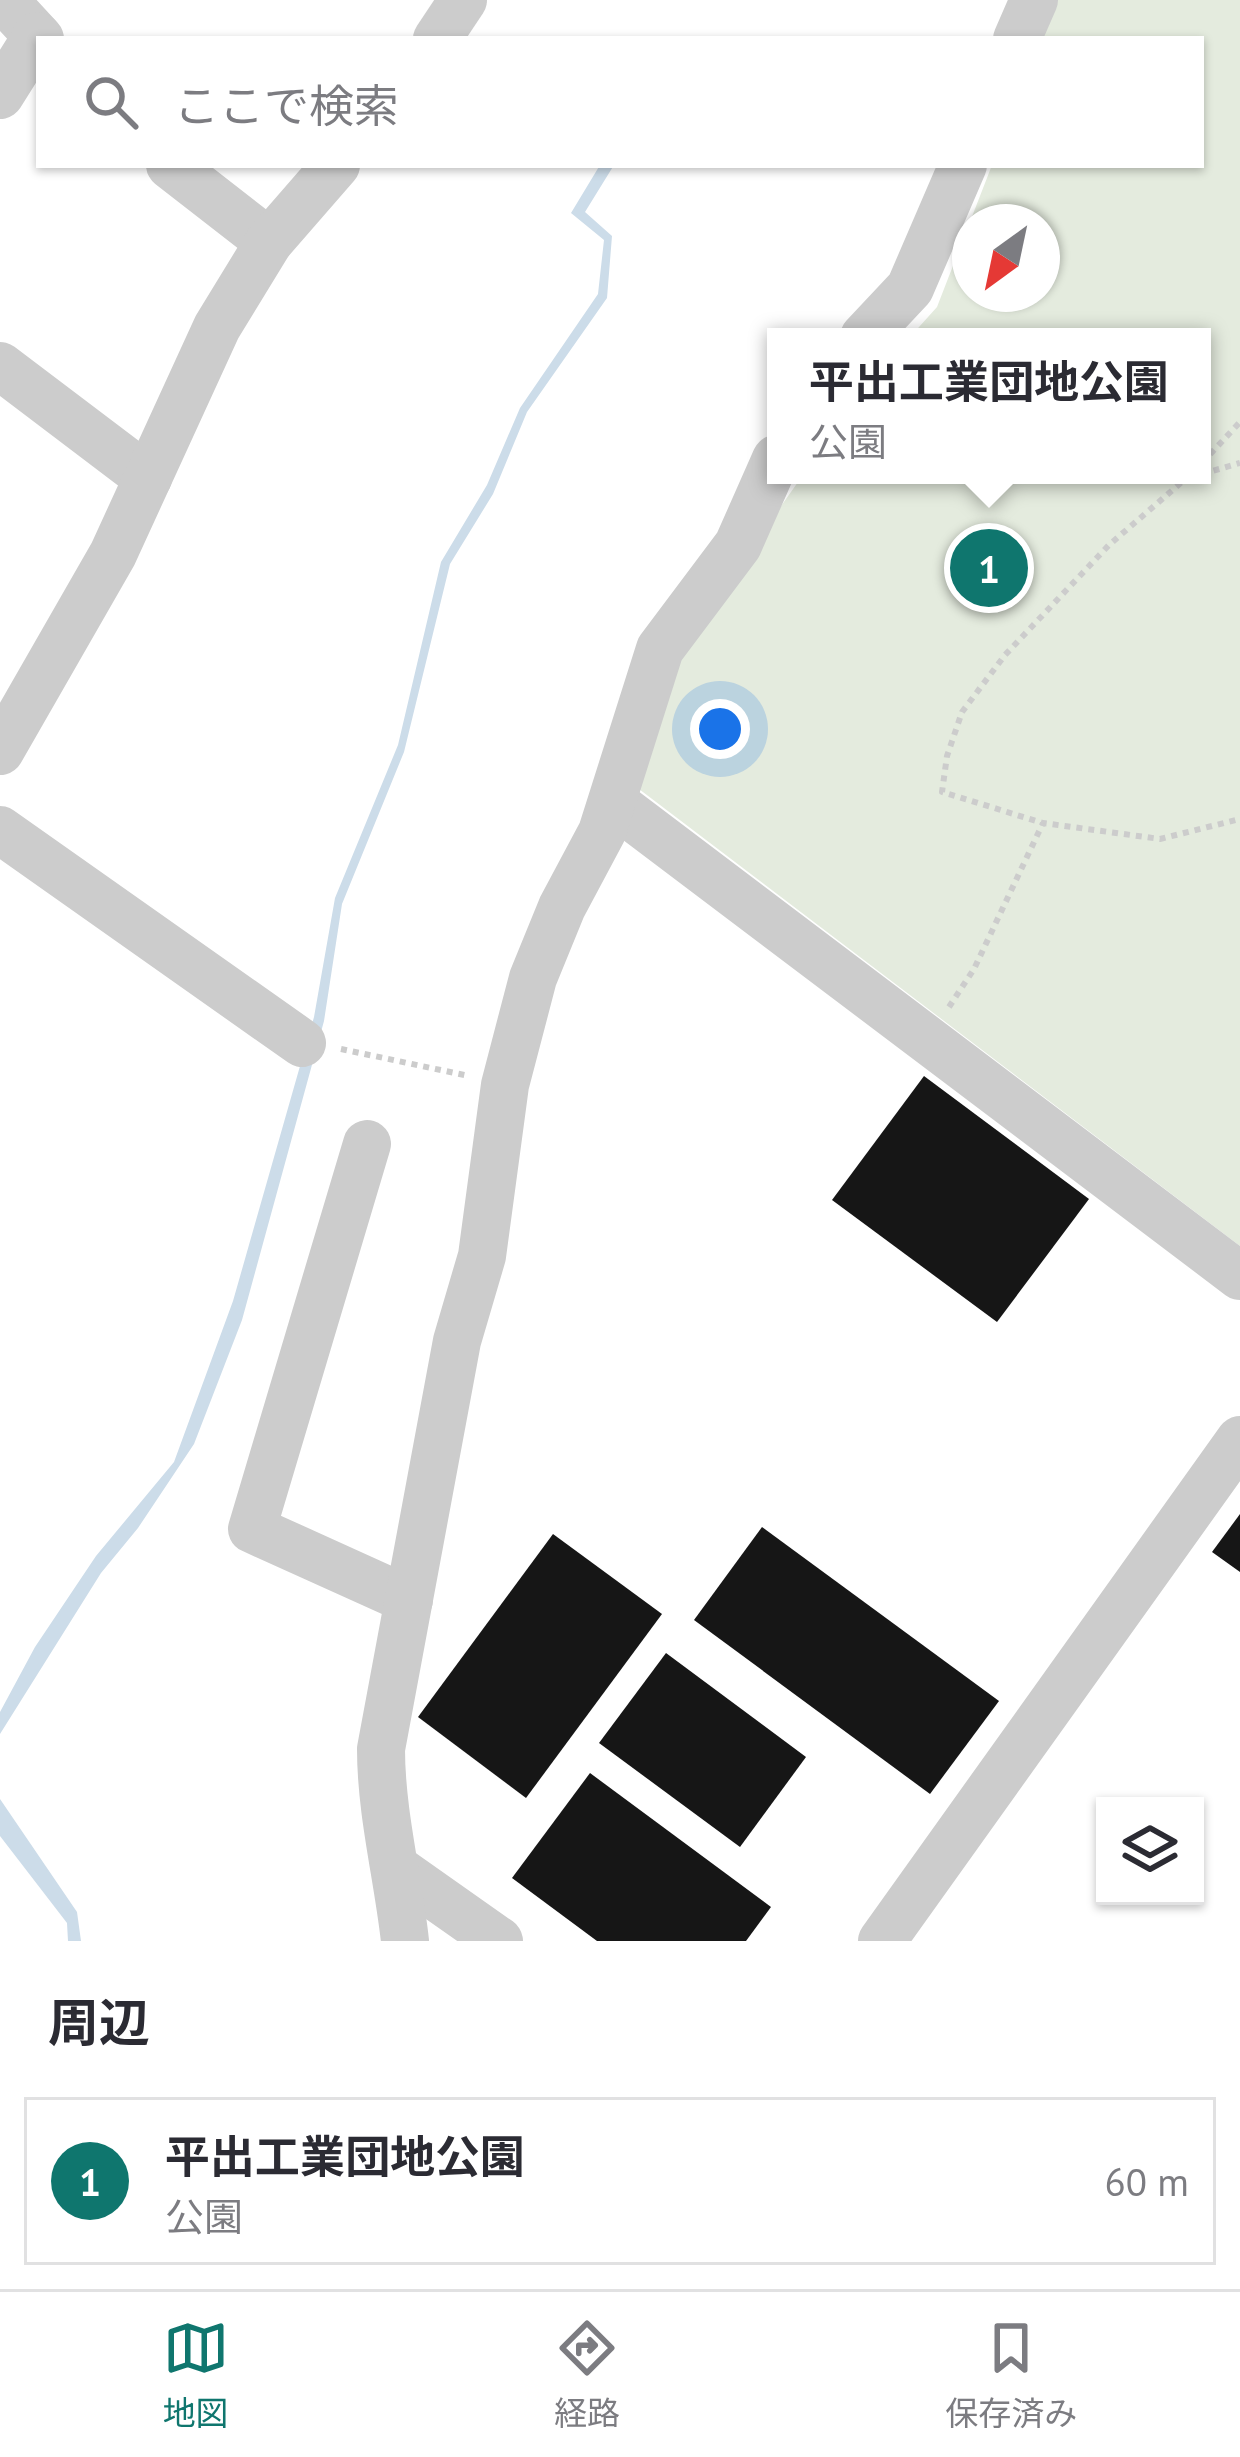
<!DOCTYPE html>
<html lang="ja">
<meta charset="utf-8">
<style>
:root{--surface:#fff;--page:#f7f7f7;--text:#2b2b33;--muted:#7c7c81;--line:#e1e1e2;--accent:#0f766e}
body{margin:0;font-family:"PT Sans","Noto Sans JP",sans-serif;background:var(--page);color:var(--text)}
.controls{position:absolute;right:36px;bottom:36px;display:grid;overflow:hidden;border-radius:0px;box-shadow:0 3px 9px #0004}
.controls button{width:108px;height:108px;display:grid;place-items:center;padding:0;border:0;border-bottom:3px solid var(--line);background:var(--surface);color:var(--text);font:60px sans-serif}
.compass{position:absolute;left:952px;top:204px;width:108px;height:108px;border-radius:50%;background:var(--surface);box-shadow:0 3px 9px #0004;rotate:213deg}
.you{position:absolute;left:720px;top:729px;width:42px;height:42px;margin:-30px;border:9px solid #fff;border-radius:50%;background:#1a73e8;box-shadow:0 0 0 18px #1a73e833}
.badge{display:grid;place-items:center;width:78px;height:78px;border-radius:50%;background:var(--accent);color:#fff;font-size:39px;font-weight:700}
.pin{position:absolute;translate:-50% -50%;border:6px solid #fff;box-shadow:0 3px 12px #0006}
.popup{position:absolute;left:767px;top:328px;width:444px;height:156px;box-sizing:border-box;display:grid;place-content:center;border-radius:0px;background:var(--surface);filter:drop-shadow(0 3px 9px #0005);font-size:39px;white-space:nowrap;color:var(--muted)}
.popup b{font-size:45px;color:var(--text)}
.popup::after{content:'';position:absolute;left:50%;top:100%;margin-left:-24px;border:24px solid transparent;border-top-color:var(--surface)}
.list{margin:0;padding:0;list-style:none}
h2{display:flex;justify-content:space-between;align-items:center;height:156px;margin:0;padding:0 48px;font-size:51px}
h2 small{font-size:39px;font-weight:400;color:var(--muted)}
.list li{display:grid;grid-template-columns:78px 1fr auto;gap:36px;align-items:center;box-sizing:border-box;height:168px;margin:0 24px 24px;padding:0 24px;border:3px solid var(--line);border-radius:0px}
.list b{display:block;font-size:45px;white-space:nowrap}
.list p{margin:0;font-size:39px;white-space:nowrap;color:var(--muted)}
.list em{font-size:39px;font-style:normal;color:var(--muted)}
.icon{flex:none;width:66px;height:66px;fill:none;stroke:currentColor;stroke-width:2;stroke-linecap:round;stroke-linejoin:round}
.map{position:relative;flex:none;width:1240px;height:1941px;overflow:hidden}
.search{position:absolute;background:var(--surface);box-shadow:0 3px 9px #0004;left:36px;right:36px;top:36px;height:132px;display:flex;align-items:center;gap:30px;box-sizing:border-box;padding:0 42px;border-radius:0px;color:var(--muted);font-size:45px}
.sheet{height:348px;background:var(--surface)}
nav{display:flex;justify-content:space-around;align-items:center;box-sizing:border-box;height:168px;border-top:3px solid var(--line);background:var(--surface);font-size:33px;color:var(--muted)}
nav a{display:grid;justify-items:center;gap:6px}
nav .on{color:var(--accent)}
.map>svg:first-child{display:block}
.green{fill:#e4ebde;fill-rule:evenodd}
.water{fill:#ccdce9}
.building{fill:#161616}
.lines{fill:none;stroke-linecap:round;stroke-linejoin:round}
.path{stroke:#ccc;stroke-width:6;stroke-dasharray:6 6;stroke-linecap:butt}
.minor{stroke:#ccc;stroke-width:48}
</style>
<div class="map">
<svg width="1240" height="1941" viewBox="0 0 1240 1941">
<rect width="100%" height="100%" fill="#fff"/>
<path class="green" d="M 1057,0 L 1240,0 L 1240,1246 L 635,786 L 684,643 L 803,475 L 1202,475 L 1202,337 L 910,337 L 937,307 L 992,165 L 1201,165 L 1201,39 L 1041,39 ZM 970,222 L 1042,222 L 1042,294 L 970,294 Z"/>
<g class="water">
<polygon points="600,165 614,165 585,212 612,236 607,298 527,412 493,494 450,564 404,752 342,904 324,1021 242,1320 194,1444 138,1528 101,1573 0,1734 0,1712 35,1647 96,1556 174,1462 233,1301 314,1017 335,898 398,745 441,562 487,485 520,408 598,294 604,240 571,213"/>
<polygon points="0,1799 77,1912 81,1941 68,1941 67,1923 0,1836"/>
</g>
<g class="building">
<polygon points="924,1076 1089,1199 997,1322 832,1200"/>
<polygon points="1240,1514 1240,1572 1212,1552"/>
<polygon points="762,1527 999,1701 930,1794 694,1620"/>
<polygon points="553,1534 662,1614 526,1798 418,1717"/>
<polygon points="666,1653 806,1757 740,1847 599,1743"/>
<polygon points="590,1773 771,1907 746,1941 597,1941 512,1878"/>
</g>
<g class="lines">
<g class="path">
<polyline points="1202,463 1240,422"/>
<polyline points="1202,474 1240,463"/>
<polyline points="1190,475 1109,545 1005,655 962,712 947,756 942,792 1043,823 1160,839 1240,819"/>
<polyline points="949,1007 974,969 1043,823"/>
<polyline points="341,1049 469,1076"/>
</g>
<g class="minor">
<polyline points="4,0 40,39"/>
<polyline points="437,39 463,0"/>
<polyline points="1017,39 1034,0"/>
<polyline points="0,95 37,36"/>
<polyline points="170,165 269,242"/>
<polyline points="864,337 910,288 963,165"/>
<polyline points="0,366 148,478"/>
<polyline points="0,751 113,554 217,327 269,242 336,165"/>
<polyline points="614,803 1240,1276"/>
<polyline points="0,830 302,1043"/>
<polyline points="367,1144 252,1529 409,1600"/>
<polyline points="398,1870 499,1941"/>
<path d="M 405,1941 C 398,1877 381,1813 381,1749 L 457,1341 L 482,1256 L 505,1085 L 533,978 L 562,907 L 602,832 L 660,649 L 738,545 L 776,459"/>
<polyline points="882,1941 1240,1440"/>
</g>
</g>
</svg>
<div class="controls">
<button><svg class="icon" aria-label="layers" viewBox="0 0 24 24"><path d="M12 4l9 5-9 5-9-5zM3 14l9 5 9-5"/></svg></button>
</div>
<svg class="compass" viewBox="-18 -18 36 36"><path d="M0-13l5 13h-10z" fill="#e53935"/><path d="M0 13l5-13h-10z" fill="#7c7c81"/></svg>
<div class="you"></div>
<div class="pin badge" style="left:989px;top:568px">1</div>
<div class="popup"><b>平出工業団地公園</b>公園</div>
<div class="search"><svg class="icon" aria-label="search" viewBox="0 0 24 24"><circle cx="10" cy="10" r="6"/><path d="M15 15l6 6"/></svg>ここで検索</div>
</div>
<section class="sheet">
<h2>周辺<small></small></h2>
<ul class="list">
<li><span class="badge">1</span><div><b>平出工業団地公園</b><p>公園</p></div><em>60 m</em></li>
</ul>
</section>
<nav>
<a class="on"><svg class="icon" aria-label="map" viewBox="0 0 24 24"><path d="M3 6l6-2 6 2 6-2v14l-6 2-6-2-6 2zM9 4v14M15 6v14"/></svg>地図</a>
<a><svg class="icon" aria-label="directions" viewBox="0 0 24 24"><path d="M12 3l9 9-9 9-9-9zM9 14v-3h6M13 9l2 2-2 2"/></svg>経路</a>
<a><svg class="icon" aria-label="saved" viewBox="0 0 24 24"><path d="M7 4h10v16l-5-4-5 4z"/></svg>保存済み</a>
</nav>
